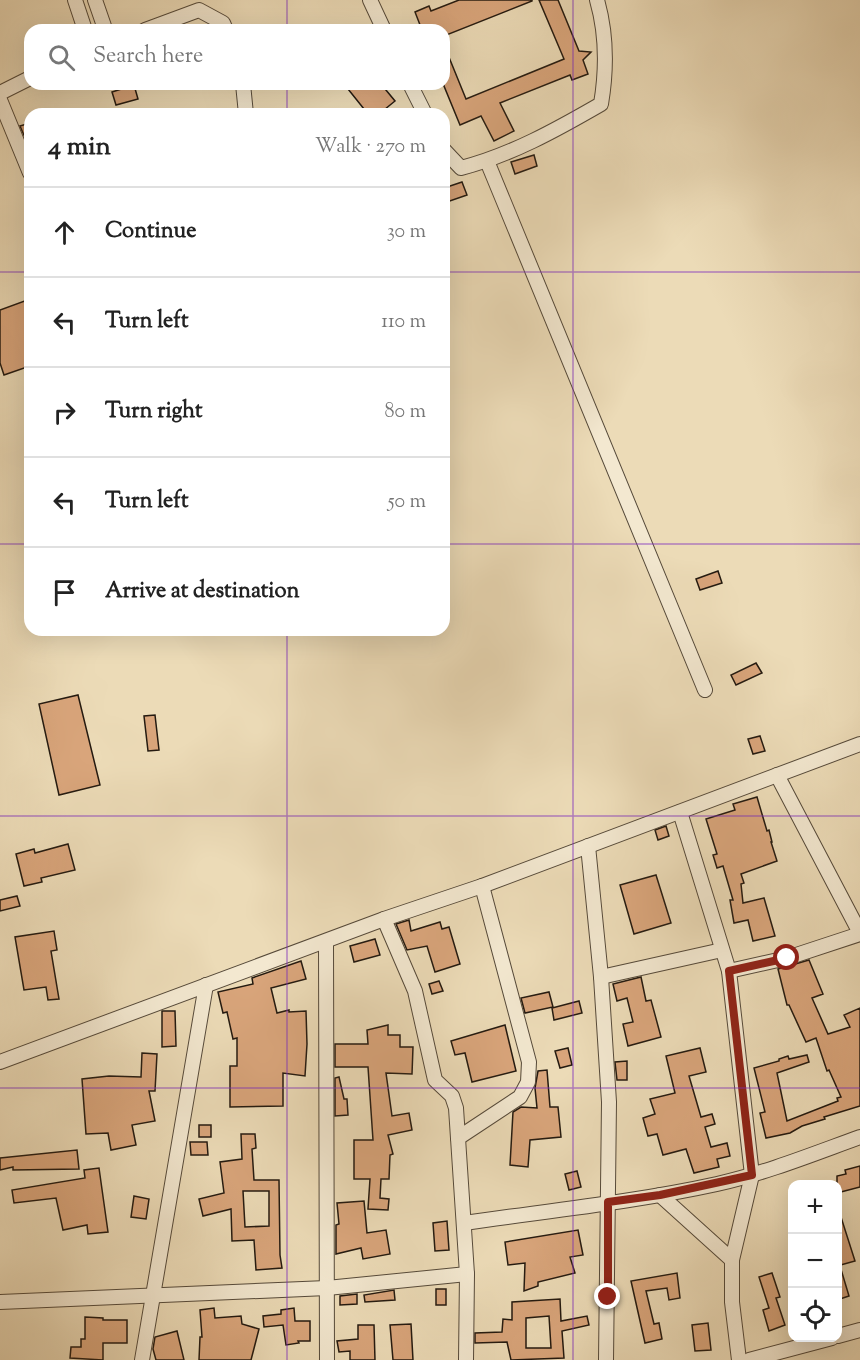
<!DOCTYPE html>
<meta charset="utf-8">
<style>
:root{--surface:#fff;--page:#f2f2f2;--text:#222;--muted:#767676;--line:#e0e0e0}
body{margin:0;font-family:"Sorts Mill Goudy",serif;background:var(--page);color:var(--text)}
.controls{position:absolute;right:18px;bottom:18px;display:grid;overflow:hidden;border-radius:12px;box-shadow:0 6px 24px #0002}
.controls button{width:54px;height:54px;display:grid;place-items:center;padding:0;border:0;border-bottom:2px solid var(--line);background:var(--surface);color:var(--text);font:30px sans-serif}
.stop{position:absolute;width:18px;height:18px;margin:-14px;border:4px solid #8f2418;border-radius:50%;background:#fff}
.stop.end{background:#8f2418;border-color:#fff;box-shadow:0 2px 6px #0008}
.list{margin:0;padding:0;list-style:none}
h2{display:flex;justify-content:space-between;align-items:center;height:78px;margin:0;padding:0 24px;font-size:26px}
h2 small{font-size:20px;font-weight:400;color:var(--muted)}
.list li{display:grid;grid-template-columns:39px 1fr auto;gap:18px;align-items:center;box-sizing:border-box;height:90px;padding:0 24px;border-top:2px solid var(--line)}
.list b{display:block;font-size:22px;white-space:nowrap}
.list em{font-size:20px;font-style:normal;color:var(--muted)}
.icon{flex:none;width:33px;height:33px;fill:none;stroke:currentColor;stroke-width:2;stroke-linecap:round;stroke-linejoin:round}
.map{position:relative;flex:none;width:860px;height:1360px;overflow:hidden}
.search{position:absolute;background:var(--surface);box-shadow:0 6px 24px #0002;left:24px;top:24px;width:426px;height:66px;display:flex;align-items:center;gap:15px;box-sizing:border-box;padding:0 21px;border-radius:18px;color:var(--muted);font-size:22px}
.panel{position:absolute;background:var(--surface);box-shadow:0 6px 24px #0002;left:24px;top:108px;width:426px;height:528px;border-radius:18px}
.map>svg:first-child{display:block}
.building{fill:#d9a57b;stroke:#241a10;stroke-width:1.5;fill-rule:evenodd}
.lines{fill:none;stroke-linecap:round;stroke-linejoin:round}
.minor-casing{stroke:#564a3a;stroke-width:16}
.minor{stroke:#f3e8d0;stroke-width:14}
.route{stroke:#8f2418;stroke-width:8}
.grid{fill:none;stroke:#7b2cbf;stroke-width:1.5;stroke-opacity:0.55}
</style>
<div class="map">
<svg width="860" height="1360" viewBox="0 0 860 1360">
<rect width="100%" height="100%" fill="#ecdbb7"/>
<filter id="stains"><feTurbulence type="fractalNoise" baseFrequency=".00333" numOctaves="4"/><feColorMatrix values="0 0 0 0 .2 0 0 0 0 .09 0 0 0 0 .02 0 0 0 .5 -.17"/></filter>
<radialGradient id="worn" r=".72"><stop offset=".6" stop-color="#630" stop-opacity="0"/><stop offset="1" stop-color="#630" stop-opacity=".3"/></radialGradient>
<g class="building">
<polygon points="459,0 532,0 532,1 444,36 444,30 422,30 415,12 429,6 431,11"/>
<polygon points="539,0 558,0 579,51 591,52 583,60 588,74 572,80 570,75 500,103 514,131 494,141 481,116 460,125 444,86 444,45 466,99 564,59"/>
<polygon points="344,84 381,84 395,101 379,114 368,114"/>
<polygon points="134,85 138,99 116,105 112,92"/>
<polygon points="30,123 30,149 20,126"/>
<polygon points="534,155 537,166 515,174 511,162"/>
<polygon points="462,182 467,195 444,203 444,188"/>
<polygon points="30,299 30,366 4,375 0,363 0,310"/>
<polygon points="718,571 722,583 700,590 696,579"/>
<polygon points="756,663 762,673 736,685 731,675"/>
<polygon points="78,695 100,785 59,795 39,704"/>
<polygon points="155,715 159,750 148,751 144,716"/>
<polygon points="760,736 765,751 753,754 748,739"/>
<polygon points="757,797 767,831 769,830 772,842 771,842 777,861 741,874 744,883 741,884 743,903 764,898 775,936 753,941 748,920 734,923 730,900 733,900 723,866 717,868 713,855 717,854 706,819 735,810 733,804"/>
<polygon points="666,826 669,836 658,840 655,830"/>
<polygon points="68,844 75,870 41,878 42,882 24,886 16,854 34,849 35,853"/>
<polygon points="656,875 671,923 634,934 620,885"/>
<polygon points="17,896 20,906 0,911 0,900"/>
<polygon points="409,920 411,931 440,922 442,929 449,927 460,964 435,972 427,946 407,950 396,924"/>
<polygon points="54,931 57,950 51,951 59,999 48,1000 46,987 24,990 15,937"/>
<polygon points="375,939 380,955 354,962 350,946"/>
<polygon points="809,960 823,994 812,998 828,1034 850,1027 844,1015 860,1008 860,1106 824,1117 825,1119 802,1126 790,1133 766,1138 760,1113 765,1112 754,1068 779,1061 779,1059 788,1056 789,1059 807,1055 809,1062 777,1073 787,1121 838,1101 837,1098 841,1097 829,1070 827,1071 816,1038 806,1042 789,1005 787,1005 778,969"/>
<polygon points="301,961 306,979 271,988 277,1013 289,1010 289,1012 306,1011 307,1044 305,1076 283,1073 283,1106 230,1107 230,1066 237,1066 237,1038 233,1039 227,1012 223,1013 218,992 253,984 252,978"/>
<polygon points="641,977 646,1001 651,1000 661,1037 628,1046 623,1024 633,1022 627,998 617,1001 613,984"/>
<polygon points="439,981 443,991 432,994 429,984"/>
<polygon points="549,992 553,1007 525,1013 521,998"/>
<polygon points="579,1001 582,1013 554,1020 552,1008"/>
<polygon points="162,1011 175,1011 176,1046 162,1047"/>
<polygon points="388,1025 388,1035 400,1035 400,1047 413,1047 412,1074 386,1073 392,1116 409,1113 412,1130 388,1135 393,1154 390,1155 389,1179 381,1179 380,1198 389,1199 388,1210 368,1209 370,1179 354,1179 354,1140 373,1140 368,1067 335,1067 335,1044 368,1044 367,1030"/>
<polygon points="505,1025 516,1071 472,1082 465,1053 455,1055 451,1041"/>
<polygon points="568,1048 572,1065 560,1068 555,1051"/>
<polygon points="700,1048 706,1072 689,1076 701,1117 712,1114 715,1124 705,1127 711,1147 727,1143 730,1156 717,1159 719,1167 694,1173 686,1149 663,1155 657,1134 648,1136 643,1118 655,1114 650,1099 675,1093 666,1056"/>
<polygon points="142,1053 157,1054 155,1091 149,1091 155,1121 132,1125 136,1145 111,1150 108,1133 86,1134 82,1079 109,1076 141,1077"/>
<polygon points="627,1061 627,1080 617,1080 615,1062"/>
<polygon points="547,1070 550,1107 558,1107 561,1137 530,1140 528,1167 510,1165 513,1112 521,1107 537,1108 535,1088 538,1071"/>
<polygon points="339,1077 344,1099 347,1099 348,1115 335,1116 335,1078"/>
<rect x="199" y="1125" width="12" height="12"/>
<path d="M 241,1134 L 255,1134 L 256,1148 L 252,1149 L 254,1180 L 279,1180 L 280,1255 L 282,1268 L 256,1270 L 254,1240 L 232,1241 L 231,1209 L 203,1216 L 199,1199 L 224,1193 L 220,1162 L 242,1159 ZM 243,1191 L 269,1191 L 269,1226 L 245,1227 Z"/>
<polygon points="190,1142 207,1142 208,1155 191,1155"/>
<polygon points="77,1150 79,1169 13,1170 13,1167 0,1170 0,1158"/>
<polygon points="860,1166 860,1187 837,1193 837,1176 846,1174 845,1170"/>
<polygon points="99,1168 108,1232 88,1234 87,1225 63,1230 56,1198 14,1203 12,1190 85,1178 84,1170"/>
<polygon points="577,1171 581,1187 569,1190 565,1174"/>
<polygon points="134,1196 149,1199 146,1219 131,1217"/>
<polygon points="364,1201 367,1233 386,1230 390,1254 363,1259 361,1248 336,1254 336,1225 339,1224 337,1203"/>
<polygon points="837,1214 840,1214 855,1261 837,1266"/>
<polygon points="447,1221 449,1250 435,1251 433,1223"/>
<polygon points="578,1230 583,1255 570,1257 575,1273 538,1282 538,1286 524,1291 525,1263 508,1265 505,1242"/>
<polygon points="840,1266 849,1296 837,1300 837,1267"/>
<polygon points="677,1273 680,1298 669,1300 667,1288 646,1291 654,1324 659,1323 662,1339 645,1343 631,1281"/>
<polygon points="772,1273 780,1297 776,1298 785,1325 769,1331 763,1310 769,1308 759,1277"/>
<rect x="436" y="1289" width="10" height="16"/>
<polygon points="394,1290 395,1300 365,1302 364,1295"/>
<polygon points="357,1294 357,1304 340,1305 340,1296"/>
<path d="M 560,1299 L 561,1321 L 587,1316 L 589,1325 L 562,1331 L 564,1358 L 511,1360 L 507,1342 L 475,1343 L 475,1333 L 502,1332 L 503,1319 L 512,1320 L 512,1302 ZM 549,1316 L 551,1348 L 526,1348 L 526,1318 Z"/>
<polygon points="214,1308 215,1318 241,1316 242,1324 259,1329 251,1360 199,1360 200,1337 202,1337 200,1310"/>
<polygon points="294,1308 295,1321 310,1321 310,1341 298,1341 299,1343 286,1345 283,1325 264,1327 263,1316 281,1314 281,1310"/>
<polygon points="85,1317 103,1318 103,1320 127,1320 127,1343 103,1343 103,1360 70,1358 71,1347 81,1347 81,1339 85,1339"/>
<polygon points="708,1323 711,1350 695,1351 692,1325"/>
<polygon points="411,1324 413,1360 393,1360 390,1325"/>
<polygon points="358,1325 374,1325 375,1360 350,1360 350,1351 339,1352 337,1341 358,1339"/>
<polygon points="177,1331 184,1360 156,1360 153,1349 155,1337"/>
</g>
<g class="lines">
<g class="minor-casing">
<g id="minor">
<polyline points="75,0 85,30"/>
<polyline points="95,0 104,26"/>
<polyline points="370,0 384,30"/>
<polyline points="145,30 199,10 223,23 226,30"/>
<polyline points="243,84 246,114"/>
<polyline points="410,84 425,114"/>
<polyline points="0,93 30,78"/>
<polyline points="0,100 30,173"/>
<path d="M 444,150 L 461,168 C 511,155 556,130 601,104 C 607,68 607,35 597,0"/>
<polyline points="487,161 705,690"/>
<polyline points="777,775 860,933"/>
<polyline points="680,812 729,971 752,1175 732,1260 732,1302 739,1360"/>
<polyline points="588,846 601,977 609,1102 606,1360"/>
<polyline points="384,919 415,991 435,1080 452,1096 456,1108 467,1274 466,1360"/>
<polyline points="326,942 327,1360"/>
<polyline points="729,971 787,958 860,934"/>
<polyline points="601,977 722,950"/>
<polyline points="0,1062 384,919 482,886 860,744"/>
<polyline points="458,1138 520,1097 528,1082 529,1062 482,886"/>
<polyline points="660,1195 732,1260"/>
<path d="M 464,1223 C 547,1211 635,1202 717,1184 C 766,1173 813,1154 860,1137"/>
<polyline points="0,1302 327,1288 467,1274"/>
<polyline points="838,1336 860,1330"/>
<polyline points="142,1360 206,985"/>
<polyline points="749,1360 832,1338"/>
</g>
</g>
<use href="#minor" class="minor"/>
</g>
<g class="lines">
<polyline class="route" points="608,1297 608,1202 660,1195 752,1175 729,971 787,958"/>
</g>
<path class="grid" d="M 287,0 L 287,30M 573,0 L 573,1360M 287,84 L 287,114M 0,272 L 30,272M 444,272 L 860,272M 0,544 L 30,544M 444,544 L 860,544M 287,630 L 287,1360M 0,816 L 860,816M 0,1088 L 860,1088"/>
<rect width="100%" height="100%" filter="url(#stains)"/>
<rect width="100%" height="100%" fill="url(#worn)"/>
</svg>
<div class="controls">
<button>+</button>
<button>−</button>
<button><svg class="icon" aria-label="locate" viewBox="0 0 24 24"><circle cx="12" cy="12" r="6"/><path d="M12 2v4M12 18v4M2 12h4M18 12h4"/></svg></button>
</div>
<div class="stop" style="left:787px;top:958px"></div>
<div class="stop end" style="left:608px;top:1297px"></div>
<div class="search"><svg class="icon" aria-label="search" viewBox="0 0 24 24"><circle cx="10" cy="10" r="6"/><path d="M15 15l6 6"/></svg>Search here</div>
<section class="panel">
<h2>4 min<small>Walk · 270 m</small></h2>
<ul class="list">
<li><svg class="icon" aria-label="ahead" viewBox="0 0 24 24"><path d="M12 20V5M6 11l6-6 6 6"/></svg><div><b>Continue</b></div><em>30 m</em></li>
<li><svg class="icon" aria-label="left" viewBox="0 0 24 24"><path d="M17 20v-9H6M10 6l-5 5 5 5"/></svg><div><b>Turn left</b></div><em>110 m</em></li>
<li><svg class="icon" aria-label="right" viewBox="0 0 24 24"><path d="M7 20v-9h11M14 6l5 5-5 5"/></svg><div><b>Turn right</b></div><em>80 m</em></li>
<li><svg class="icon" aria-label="left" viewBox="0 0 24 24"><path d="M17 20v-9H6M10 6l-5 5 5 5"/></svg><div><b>Turn left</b></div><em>50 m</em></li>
<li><svg class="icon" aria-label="arrive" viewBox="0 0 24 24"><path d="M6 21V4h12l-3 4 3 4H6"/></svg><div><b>Arrive at destination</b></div></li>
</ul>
</section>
</div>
